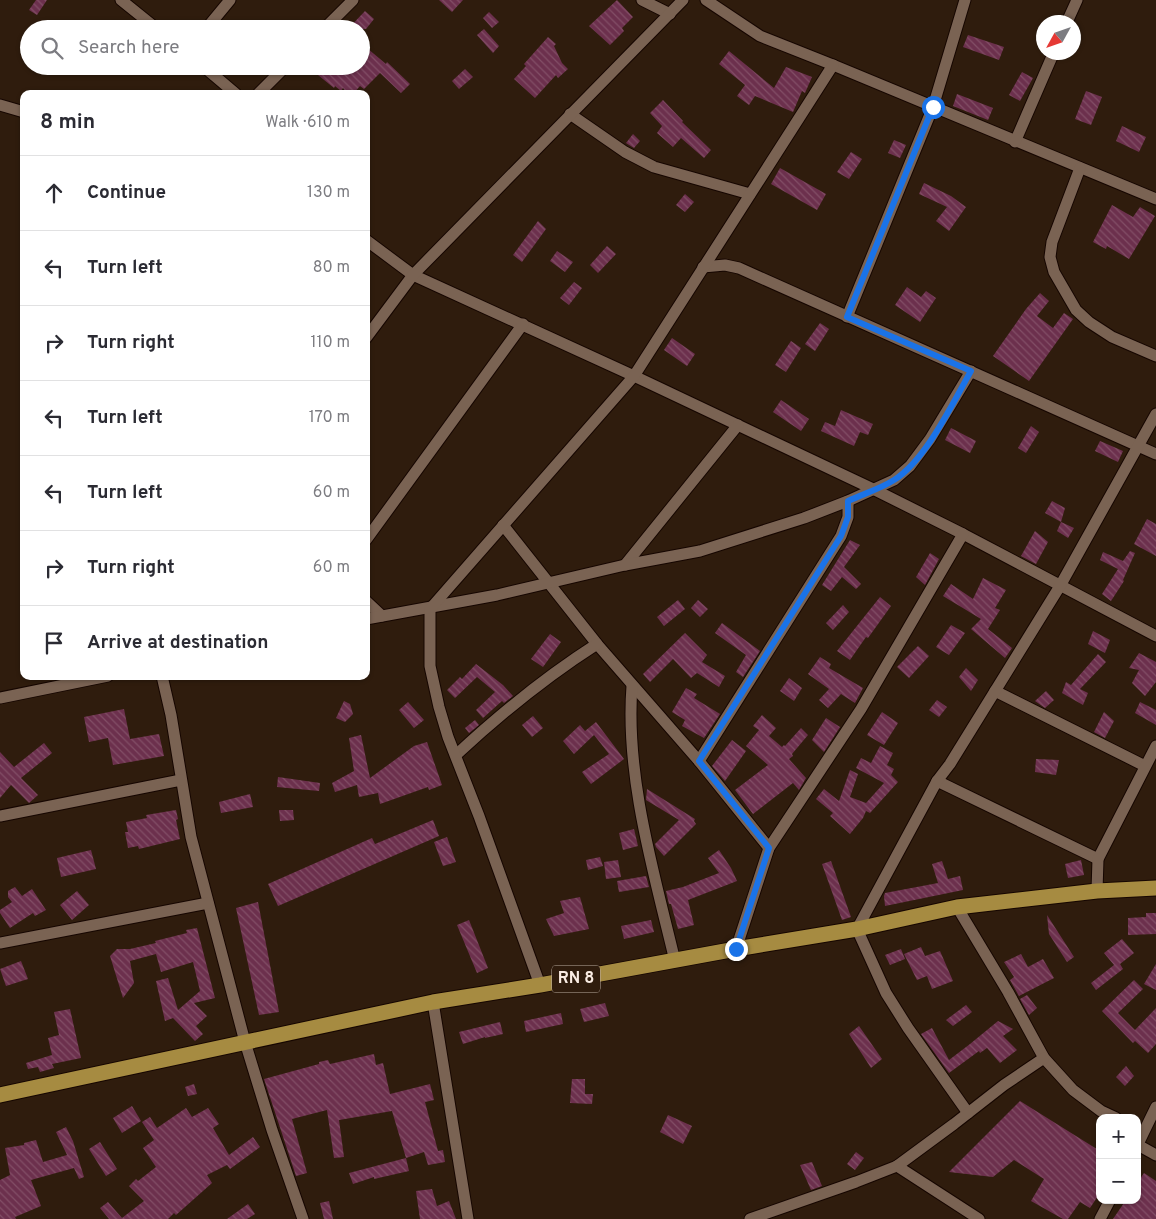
<!DOCTYPE html>
<meta charset="utf-8">
<style>
:root{--surface:#fff;--page:#f7f7f7;--text:#2b2b33;--muted:#7c7c81;--line:#e1e1e2}
body{margin:0;font-family:Overpass,sans-serif;background:var(--page);color:var(--text)}
.controls{position:absolute;right:15px;bottom:15px;display:grid;overflow:hidden;border-radius:10px;box-shadow:0 1px 4px #0004}
.controls button{width:45px;height:45px;display:grid;place-items:center;padding:0;border:0;border-bottom:1px solid var(--line);background:var(--surface);color:var(--text);font:25px sans-serif}
.compass{position:absolute;left:1036px;top:15px;width:45px;height:45px;border-radius:50%;background:var(--surface);box-shadow:0 1px 4px #0004;rotate:230deg}
.stop{position:absolute;width:15px;height:15px;margin:-11px;border:4px solid #1a73e8;border-radius:50%;background:#fff}
.stop.end{background:#1a73e8;border-color:#fff;box-shadow:0 1px 5px #0008}
.list{margin:0;padding:0;list-style:none}
h2{display:flex;justify-content:space-between;align-items:center;height:65px;margin:0;padding:0 20px;font-size:21px}
h2 small{font-size:16px;font-weight:400;color:var(--muted)}
.list li{display:grid;grid-template-columns:32px 1fr auto;gap:15px;align-items:center;box-sizing:border-box;height:75px;padding:0 20px;border-top:1px solid var(--line)}
.list b{display:block;font-size:19px;white-space:nowrap}
.list em{font-size:16px;font-style:normal;color:var(--muted)}
.icon{flex:none;width:28px;height:28px;fill:none;stroke:currentColor;stroke-width:2;stroke-linecap:round;stroke-linejoin:round}
.map{position:relative;flex:none;width:1156px;height:1219px;overflow:hidden}
.search{position:absolute;background:var(--surface);box-shadow:0 1px 4px #0004;left:20px;top:20px;width:350px;height:55px;display:flex;align-items:center;gap:12px;box-sizing:border-box;padding:0 18px;border-radius:28px;color:var(--muted);font-size:19px}
.panel{position:absolute;background:var(--surface);box-shadow:0 1px 4px #0004;left:20px;top:90px;width:350px;height:590px;border-radius:10px}
.map>svg:first-child{display:block}
.building{fill:url(#building-back-hatch)}
.lines{fill:none;stroke-linecap:round;stroke-linejoin:round}
.street-casing{stroke:#160600;stroke-width:13}
.primary-casing{stroke:#160600;stroke-width:17}
.street{stroke:#7a6353;stroke-width:11}
.primary{stroke:#a68b41;stroke-width:15}
.route{stroke:#1a73e8;stroke-width:6}
.labels{text-anchor:middle;dominant-baseline:central;stroke-width:4.5;stroke-linejoin:round;paint-order:stroke}
.shield{fill:#2f1c0d;stroke:#bdaea3;stroke-width:1}
.shield-label{font-size:16px;font-weight:bold;fill:#faece3}
</style>
<div class="map">
<svg width="1156" height="1219" viewBox="0 0 1156 1219">
<defs>
<pattern id="building-back-hatch" width="6" height="6" patternUnits="userSpaceOnUse" patternTransform="scale(1.25)"><rect width="6" height="6" fill="#6c304d"/><path d="M-1 5l2 2M0 0l6 6M5-1l2 2" fill="none" stroke="#824e66"/></pattern>
</defs>
<rect width="100%" height="100%" fill="#2f1c0d"/>
<g class="building">
<polygon points="36,0 47,0 37,15 29,10"/>
<polygon points="439,0 463,0 452,12"/>
<polygon points="617,0 633,17 622,28 624,31 610,45 589,26"/>
<polygon points="365,11 374,19 366,29 348,29"/>
<polygon points="489,12 499,22 492,28 483,18"/>
<polygon points="484,29 499,46 493,53 477,35"/>
<polygon points="968,35 1004,47 999,60 963,47"/>
<polygon points="548,37 556,44 554,46 562,63 568,69 558,78 556,75 535,98 514,79 526,66 524,64"/>
<polygon points="361,43 386,64 387,62 410,84 401,93 380,73 364,89 360,86 353,94 348,94 343,88 341,91 335,86 334,88 318,75 326,66 361,66"/>
<polygon points="729,51 774,88 786,67 812,77 805,93 802,91 793,112 755,96 749,105 737,96 745,85 719,64"/>
<polygon points="465,69 473,77 459,89 452,81"/>
<polygon points="1022,72 1033,78 1020,101 1009,95"/>
<polygon points="1086,91 1102,97 1091,125 1075,119"/>
<polygon points="957,94 993,108 988,120 953,106"/>
<polygon points="663,100 683,121 682,122 711,150 704,158 681,138 673,147 657,133 662,126 650,113"/>
<polygon points="1122,126 1146,137 1139,152 1116,141"/>
<polygon points="633,134 640,141 634,148 626,143"/>
<polygon points="894,140 906,145 900,158 888,153"/>
<polygon points="851,152 862,159 849,179 837,172"/>
<polygon points="780,168 826,194 817,210 771,184"/>
<polygon points="924,183 951,196 966,207 949,231 936,221 947,207 919,194"/>
<polygon points="685,194 694,202 685,212 676,205"/>
<polygon points="1112,205 1133,217 1140,207 1155,216 1129,259 1107,246 1106,249 1093,242"/>
<polygon points="538,221 546,229 522,262 513,255"/>
<polygon points="607,246 616,254 598,273 590,265"/>
<polygon points="557,251 573,262 565,272 550,261"/>
<polygon points="574,282 582,288 569,305 560,298"/>
<polygon points="907,287 921,297 926,291 936,298 920,322 895,305"/>
<polygon points="1040,293 1049,301 1037,316 1053,328 1064,313 1073,319 1029,381 993,356 1026,309"/>
<polygon points="820,323 829,329 815,351 805,344"/>
<polygon points="672,338 695,354 687,366 664,350"/>
<polygon points="791,341 801,348 786,372 775,365"/>
<polygon points="781,400 809,419 801,431 773,412"/>
<polygon points="841,410 873,424 868,435 860,432 854,446 821,431 825,422 835,426"/>
<polygon points="1031,426 1039,432 1026,453 1018,448"/>
<polygon points="951,428 976,441 970,453 945,440"/>
<polygon points="1100,441 1123,451 1118,462 1095,451"/>
<polygon points="1052,501 1065,508 1061,522 1045,513"/>
<polygon points="1147,519 1156,524 1156,556 1134,544"/>
<polygon points="1061,522 1074,528 1068,538 1057,531"/>
<polygon points="1035,531 1048,542 1036,564 1021,556"/>
<polygon points="850,540 860,545 844,567 861,584 856,589 842,577 831,591 822,585"/>
<polygon points="1130,551 1135,553 1123,580 1124,581 1111,601 1102,594 1118,569 1100,560 1103,552 1123,561"/>
<polygon points="930,553 939,559 925,585 916,577"/>
<polygon points="983,578 1006,590 995,608 1000,610 988,629 1012,648 1005,658 971,629 981,619 943,596 951,584 973,599"/>
<polygon points="880,597 891,606 868,638 866,637 850,660 837,651"/>
<polygon points="678,600 685,609 664,626 657,617"/>
<polygon points="698,600 708,609 700,617 691,608"/>
<polygon points="843,605 849,612 833,630 826,623"/>
<polygon points="722,623 760,651 743,677 736,672 746,655 715,633"/>
<polygon points="951,625 965,633 949,655 936,647"/>
<polygon points="1093,631 1110,640 1105,653 1088,644"/>
<polygon points="685,633 707,655 702,662 725,676 719,687 697,673 691,678 673,659 650,682 643,674"/>
<polygon points="550,634 561,642 543,667 531,659"/>
<polygon points="918,646 929,656 909,678 897,667"/>
<polygon points="1139,653 1156,662 1156,682 1145,696 1132,683 1139,670 1129,668"/>
<polygon points="1098,654 1106,662 1080,689 1088,693 1083,705 1062,693 1066,682 1071,685"/>
<polygon points="820,657 831,664 829,668 863,688 855,703 841,694 828,708 819,700 829,689 808,674"/>
<polygon points="476,664 503,685 513,696 504,703 502,701 483,718 476,710 495,692 477,677 455,698 447,690 460,677 462,679"/>
<polygon points="966,668 978,680 971,691 959,677"/>
<polygon points="789,678 802,688 794,701 780,691"/>
<polygon points="686,688 697,694 694,698 720,714 704,738 682,726 685,720 672,712"/>
<polygon points="1046,691 1054,700 1045,708 1035,701"/>
<polygon points="937,700 947,707 939,717 929,710"/>
<polygon points="344,701 350,704 353,714 345,722 336,718"/>
<polygon points="408,702 424,720 414,728 399,710"/>
<polygon points="1140,702 1156,710 1156,725 1135,713"/>
<polygon points="124,709 130,739 159,734 164,756 113,765 108,738 89,742 84,717"/>
<polygon points="882,712 898,723 884,745 867,735"/>
<polygon points="1104,712 1114,721 1105,738 1094,732"/>
<polygon points="762,715 776,728 769,736 782,747 784,745 785,746 801,728 808,735 792,754 793,756 789,759 806,778 799,790 793,783 753,814 735,790 768,765 746,746 759,730 753,726"/>
<polygon points="533,716 543,728 532,737 522,725"/>
<polygon points="826,718 840,727 824,752 812,740"/>
<polygon points="475,720 479,725 469,733 465,728"/>
<polygon points="596,722 624,759 591,784 582,772 609,754 594,735 574,754 563,741 580,725 585,731"/>
<polygon points="361,735 370,778 414,746 427,742 442,785 429,790 428,787 380,804 378,793 359,797 357,785 335,792 332,783 354,771 349,738"/>
<polygon points="732,740 746,751 725,781 712,766"/>
<polygon points="44,743 52,753 21,778 38,795 29,803 11,785 0,798 0,752 14,767"/>
<polygon points="880,746 893,753 887,765 894,769 891,775 898,782 870,813 866,811 863,818 850,834 830,816 833,813 816,799 824,789 839,801 850,770 858,774 850,797 866,803 884,783 856,768 861,758 871,763"/>
<polygon points="1036,759 1059,760 1056,775 1035,772"/>
<polygon points="278,777 320,783 319,791 277,787"/>
<polygon points="647,789 695,819 694,821 696,824 664,856 656,847 655,844 679,820 646,800"/>
<polygon points="250,794 253,807 221,813 219,802"/>
<polygon points="176,810 178,819 176,820 180,839 139,849 138,846 128,848 125,832 128,832 126,822 147,818 146,815"/>
<polygon points="279,810 293,810 294,820 280,821"/>
<polygon points="433,820 439,836 278,906 268,884 372,838 375,844"/>
<polygon points="634,829 638,846 623,850 619,833"/>
<polygon points="447,837 456,862 443,866 434,842"/>
<polygon points="91,850 96,869 61,877 57,858"/>
<polygon points="719,850 731,868 737,881 688,900 694,925 678,929 671,904 669,904 666,891 683,887 719,873 708,858"/>
<polygon points="600,857 603,866 588,870 586,860"/>
<polygon points="618,860 621,877 606,879 604,862"/>
<polygon points="1081,860 1084,875 1068,878 1065,864"/>
<polygon points="831,861 851,917 842,920 822,864"/>
<polygon points="942,861 948,879 960,876 963,890 885,906 884,896 885,893 938,883 932,864"/>
<polygon points="646,876 649,887 619,892 617,881"/>
<polygon points="15,887 22,896 32,889 46,910 35,916 33,913 10,928 0,913 0,910 12,902 8,897 8,891"/>
<polygon points="77,891 89,905 72,920 60,905"/>
<polygon points="580,897 589,929 554,936 546,919 564,913 560,901"/>
<polygon points="258,902 279,1012 259,1015 236,908"/>
<polygon points="1146,913 1156,913 1156,934 1128,935 1128,918 1146,917"/>
<polygon points="1047,915 1074,957 1067,962 1049,934"/>
<polygon points="469,920 488,968 477,973 457,925"/>
<polygon points="651,920 654,932 624,939 621,926"/>
<polygon points="197,928 215,998 194,1003 207,1016 196,1026 203,1034 195,1041 173,1018 165,1021 156,981 168,978 178,1010 200,991 193,962 161,972 156,954 130,961 134,983 123,998 110,956 117,949 130,949 156,943 155,941 187,933 186,930"/>
<polygon points="1122,939 1134,953 1120,964 1123,969 1096,990 1091,983 1114,965 1104,953"/>
<polygon points="921,947 925,956 940,951 953,981 932,989 927,976 917,980 904,954"/>
<polygon points="901,949 905,959 890,965 885,955"/>
<polygon points="1021,954 1028,967 1043,959 1054,978 1019,996 1010,980 1014,977 1004,962"/>
<polygon points="21,961 28,979 6,986 0,969"/>
<polygon points="1156,964 1156,990 1144,984"/>
<polygon points="1134,980 1143,989 1118,1013 1135,1030 1156,1008 1156,1044 1148,1053 1135,1041 1133,1043 1102,1011"/>
<polygon points="1027,995 1037,1008 1029,1015 1020,999"/>
<polygon points="605,1003 609,1016 584,1022 580,1009"/>
<polygon points="966,1005 972,1012 953,1026 946,1020"/>
<polygon points="70,1009 81,1058 52,1064 54,1068 40,1072 38,1067 28,1069 26,1063 52,1055 48,1038 59,1035 54,1012"/>
<polygon points="561,1013 563,1024 526,1032 524,1021"/>
<polygon points="998,1021 1013,1029 1003,1036 1017,1050 1000,1063 987,1048 980,1053 979,1051 949,1073 921,1034 932,1028 949,1060 970,1044"/>
<polygon points="500,1022 503,1034 485,1038 485,1037 463,1044 459,1032"/>
<polygon points="859,1026 882,1059 871,1068 849,1034"/>
<polygon points="374,1054 376,1065 383,1063 390,1094 430,1084 434,1100 425,1102 438,1151 443,1150 445,1162 428,1165 424,1152 406,1158 392,1111 339,1120 344,1157 334,1158 327,1110 292,1119 307,1173 296,1176 264,1079 319,1064 319,1062 328,1060 330,1064"/>
<polygon points="1126,1066 1134,1076 1125,1086 1116,1077"/>
<polygon points="572,1079 585,1079 585,1094 593,1094 592,1104 570,1103"/>
<polygon points="194,1084 197,1094 188,1096 185,1087"/>
<polygon points="1020,1101 1100,1151 1100,1193 1090,1208 1080,1202 1068,1219 1063,1219 1031,1201 1044,1179 1014,1160 993,1177 949,1172"/>
<polygon points="132,1106 141,1121 122,1133 113,1118"/>
<polygon points="186,1108 192,1117 208,1108 219,1124 213,1128 229,1155 253,1137 260,1147 230,1169 227,1165 207,1175 212,1183 176,1215 174,1213 168,1219 109,1219 100,1208 108,1202 122,1218 144,1201 129,1186 136,1179 138,1181 156,1167 143,1148 154,1140 142,1122 150,1117 157,1128"/>
<polygon points="668,1115 692,1126 683,1144 660,1132"/>
<polygon points="66,1127 73,1141 84,1177 79,1179 74,1168 31,1180 41,1206 15,1217 16,1219 0,1219 0,1180 10,1175 5,1148 24,1145 24,1143 36,1140 43,1162 67,1155 56,1132"/>
<polygon points="100,1142 117,1169 106,1176 89,1149"/>
<polygon points="856,1152 864,1158 855,1170 847,1164"/>
<polygon points="406,1158 409,1171 374,1179 374,1177 353,1184 349,1173"/>
<polygon points="812,1162 822,1186 811,1190 800,1165"/>
<polygon points="1144,1173 1156,1181 1156,1219 1113,1219 1126,1200 1137,1200 1137,1183"/>
<polygon points="432,1189 437,1206 449,1201 456,1219 420,1219 416,1191"/>
<polygon points="329,1201 333,1219 324,1219 320,1203"/>
<polygon points="248,1204 255,1214 247,1219 227,1219"/>
</g>
<g class="lines">
<g class="street-casing">
<g id="street">
<polyline points="121,0 157,29"/>
<polyline points="642,0 670,14"/>
<polyline points="706,0 760,36 833,65 1156,199"/>
<polyline points="1067,22 1077,0"/>
<polyline points="206,29 230,0"/>
<polyline points="324,29 353,0"/>
<polyline points="203,66 236,94"/>
<polyline points="258,94 286,66"/>
<polyline points="0,105 24,112"/>
<polyline points="570,114 625,152 654,167 750,194"/>
<polyline points="1015,142 1054,52"/>
<polyline points="1080,168 1052,242 1050,257 1054,272 1076,310 1089,322 1112,337 1156,356"/>
<polyline points="366,240 413,275 634,376 873,489 963,534 1156,636"/>
<polyline points="703,267 725,265 739,268 1156,454"/>
<polyline points="847,317 933,107 965,0"/>
<polyline points="366,338 413,275 683,0"/>
<polyline points="503,525 597,644 699,761 769,848"/>
<polyline points="366,540 523,324"/>
<polyline points="625,565 738,425"/>
<polyline points="366,601 382,616"/>
<polyline points="366,619 497,595 625,565 700,551 804,518 848,501 894,480 910,466 930,439 971,371"/>
<polyline points="162,676 171,715 191,837 245,1042 272,1130 303,1219"/>
<path d="M 632,686 C 625,776 654,873 675,961"/>
<polyline points="995,691 1145,766"/>
<polyline points="0,698 108,676"/>
<path d="M 456,755 C 499,715 547,676 597,644"/>
<polyline points="699,761 841,536 848,517 848,501"/>
<polyline points="937,781 1098,859"/>
<polyline points="0,816 181,780"/>
<polyline points="1097,891 1098,859 1156,746"/>
<polyline points="957,907 1008,992 1044,1058 1073,1090 1101,1111 1116,1118"/>
<polyline points="0,943 208,903"/>
<polyline points="736,949 769,848 861,709 963,534"/>
<polyline points="540,985 479,816 448,737 439,707 430,666 430,609 634,376 833,65"/>
<polyline points="433,1002 468,1219"/>
<polyline points="968,1113 908,1028 886,993 857,929 937,781 950,764 1060,586 1156,414"/>
<polyline points="1138,1145 1156,1155"/>
<polyline points="1137,1146 1156,1107"/>
<polyline points="897,1166 979,1219"/>
<polyline points="750,1219 856,1182 897,1166 954,1124 1004,1085 1044,1058"/>
<polyline points="1100,1219 1110,1200"/>
</g>
</g>
<g class="primary-casing">
<polyline id="primary" points="0,1095 433,1002 540,985 736,949 857,929 957,907 1097,891 1156,888"/>
</g>
<use href="#street" class="street"/>
<use href="#primary" class="primary"/>
</g>
<g class="lines">
<path class="route" d="M 736,949 L 769,848 L 699,761 L 841,536 L 848,517 L 848,501 C 863,494 880,489 894,480 C 926,460 952,404 971,371 L 847,317 L 933,107"/>
</g>
<g class="labels">
<rect class="shield" x="552" y="965.5" width="48" height="27" rx="4"/>
<g class="shield-label">
<text x="576" y="979">RN 8</text>
</g>
</g>
</svg>
<div class="controls">
<button>+</button>
<button>−</button>
</div>
<svg class="compass" viewBox="-18 -18 36 36"><path d="M0-13l5 13h-10z" fill="#e53935"/><path d="M0 13l5-13h-10z" fill="#7c7c81"/></svg>
<div class="stop" style="left:933px;top:107px"></div>
<div class="stop end" style="left:736px;top:949px"></div>
<div class="search"><svg class="icon" aria-label="search" viewBox="0 0 24 24"><circle cx="10" cy="10" r="6"/><path d="M15 15l6 6"/></svg>Search here</div>
<section class="panel">
<h2>8 min<small>Walk · 610 m</small></h2>
<ul class="list">
<li><svg class="icon" aria-label="ahead" viewBox="0 0 24 24"><path d="M12 20V5M6 11l6-6 6 6"/></svg><div><b>Continue</b></div><em>130 m</em></li>
<li><svg class="icon" aria-label="left" viewBox="0 0 24 24"><path d="M17 20v-9H6M10 6l-5 5 5 5"/></svg><div><b>Turn left</b></div><em>80 m</em></li>
<li><svg class="icon" aria-label="right" viewBox="0 0 24 24"><path d="M7 20v-9h11M14 6l5 5-5 5"/></svg><div><b>Turn right</b></div><em>110 m</em></li>
<li><svg class="icon" aria-label="left" viewBox="0 0 24 24"><path d="M17 20v-9H6M10 6l-5 5 5 5"/></svg><div><b>Turn left</b></div><em>170 m</em></li>
<li><svg class="icon" aria-label="left" viewBox="0 0 24 24"><path d="M17 20v-9H6M10 6l-5 5 5 5"/></svg><div><b>Turn left</b></div><em>60 m</em></li>
<li><svg class="icon" aria-label="right" viewBox="0 0 24 24"><path d="M7 20v-9h11M14 6l5 5-5 5"/></svg><div><b>Turn right</b></div><em>60 m</em></li>
<li><svg class="icon" aria-label="arrive" viewBox="0 0 24 24"><path d="M6 21V4h12l-3 4 3 4H6"/></svg><div><b>Arrive at destination</b></div></li>
</ul>
</section>
</div>
